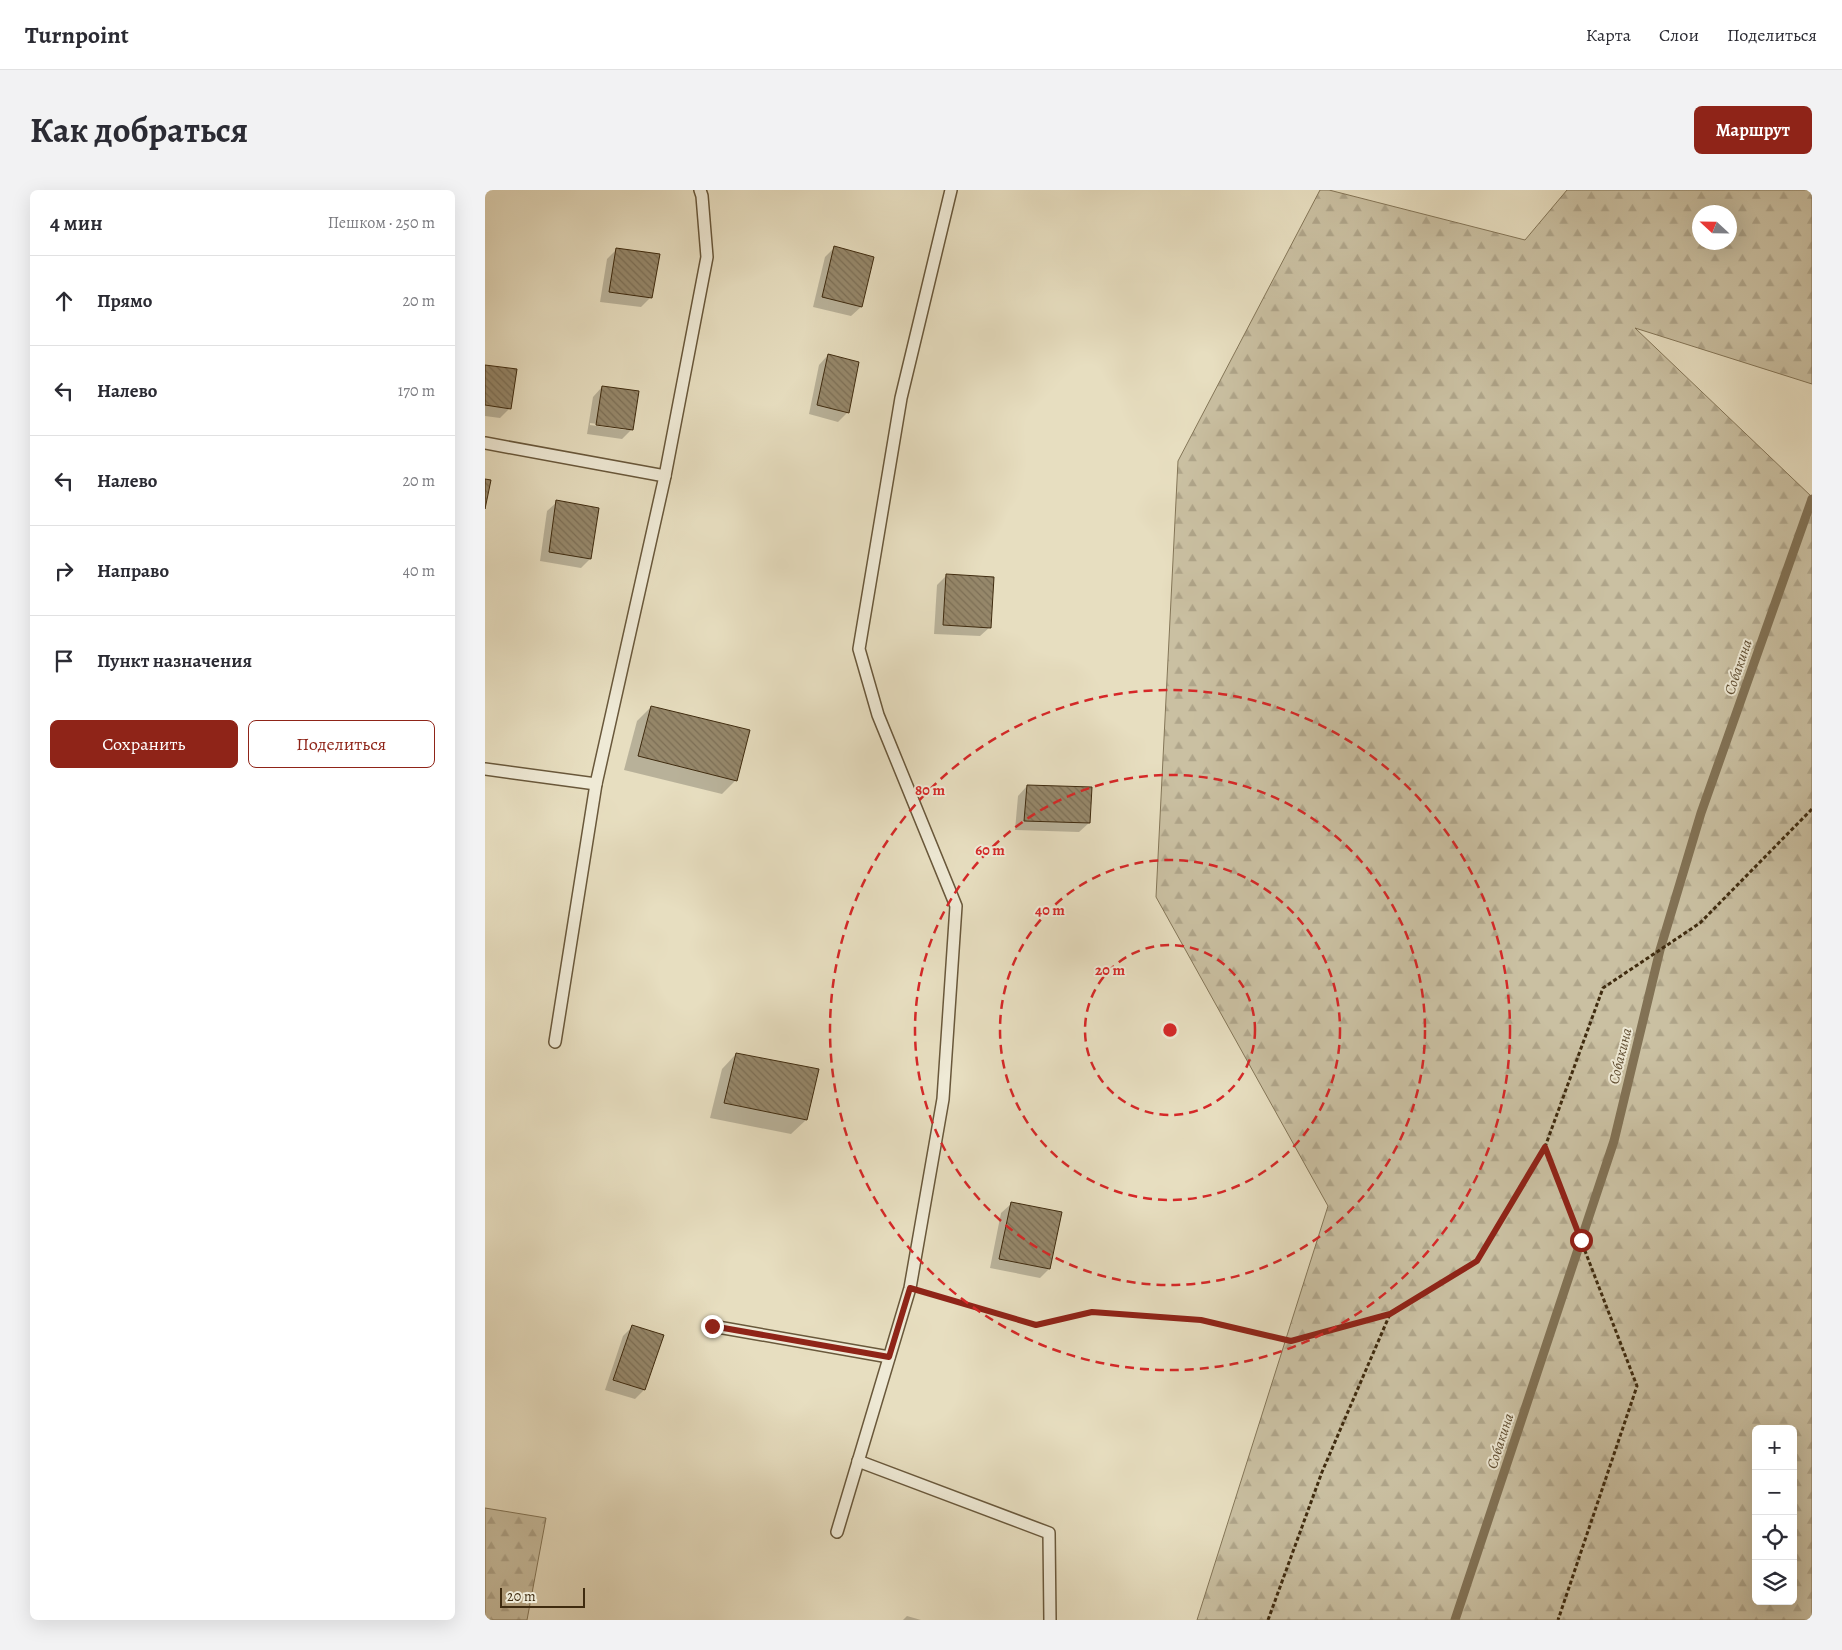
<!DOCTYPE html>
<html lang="ru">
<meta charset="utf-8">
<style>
:root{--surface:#fff;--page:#f2f2f3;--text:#2b2b33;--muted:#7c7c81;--line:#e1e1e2;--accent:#8f2418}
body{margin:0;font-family:Alegreya,serif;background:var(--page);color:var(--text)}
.controls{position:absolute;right:15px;bottom:15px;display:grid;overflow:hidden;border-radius:8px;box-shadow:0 5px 20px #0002}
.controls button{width:45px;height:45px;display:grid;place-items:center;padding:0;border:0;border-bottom:1px solid var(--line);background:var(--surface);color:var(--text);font:25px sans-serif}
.compass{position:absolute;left:1207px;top:15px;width:45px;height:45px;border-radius:50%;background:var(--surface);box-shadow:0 5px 20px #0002;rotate:292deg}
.scale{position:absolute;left:15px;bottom:12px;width:85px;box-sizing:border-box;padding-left:5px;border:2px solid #3f2b0f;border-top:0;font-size:14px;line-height:18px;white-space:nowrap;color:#3f2b0f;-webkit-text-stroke:4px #efead6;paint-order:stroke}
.stop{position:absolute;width:15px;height:15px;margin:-11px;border:4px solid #8f2418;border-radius:50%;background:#fff}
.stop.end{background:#8f2418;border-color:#fff;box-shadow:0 1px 5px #0008}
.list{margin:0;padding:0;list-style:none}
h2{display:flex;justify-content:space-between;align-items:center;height:65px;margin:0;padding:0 20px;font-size:21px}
h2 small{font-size:16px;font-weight:400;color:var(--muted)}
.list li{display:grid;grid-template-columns:32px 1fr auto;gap:15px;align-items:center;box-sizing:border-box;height:90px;padding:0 20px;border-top:1px solid var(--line)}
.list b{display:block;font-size:19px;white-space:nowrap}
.list em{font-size:16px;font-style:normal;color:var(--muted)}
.actions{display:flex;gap:10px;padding:15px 20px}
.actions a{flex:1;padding:11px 0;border:1px solid var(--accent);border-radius:8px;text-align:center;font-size:18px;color:var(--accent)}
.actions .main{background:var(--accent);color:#fff}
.icon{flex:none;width:28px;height:28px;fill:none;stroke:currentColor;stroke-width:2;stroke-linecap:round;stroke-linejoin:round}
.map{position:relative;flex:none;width:1327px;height:1430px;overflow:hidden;border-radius:8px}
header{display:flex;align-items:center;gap:30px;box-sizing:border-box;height:70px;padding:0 25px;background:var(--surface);border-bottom:1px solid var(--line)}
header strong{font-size:24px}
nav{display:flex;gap:28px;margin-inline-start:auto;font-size:18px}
.intro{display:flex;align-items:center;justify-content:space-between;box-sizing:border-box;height:120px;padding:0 30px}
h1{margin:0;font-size:35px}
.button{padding:12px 22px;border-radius:8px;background:var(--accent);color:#fff;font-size:18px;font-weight:700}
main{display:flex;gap:30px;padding:0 30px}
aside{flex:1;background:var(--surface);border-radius:8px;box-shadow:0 5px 20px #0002}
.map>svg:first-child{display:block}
.forest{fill:url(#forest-firs);stroke:#847658;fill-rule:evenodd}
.shadow{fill:#0003;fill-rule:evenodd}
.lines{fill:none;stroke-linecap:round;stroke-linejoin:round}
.stream{stroke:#827255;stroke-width:9}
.building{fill:url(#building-back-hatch);stroke:#3f2b0f}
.lane-casing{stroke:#69583b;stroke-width:14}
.path{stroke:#3f2b0f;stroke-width:3;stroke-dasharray:4 2.5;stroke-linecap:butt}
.lane{stroke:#efead6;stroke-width:11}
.route{stroke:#8f2418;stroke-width:6}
.ring{fill:none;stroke:#d62828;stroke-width:2.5;stroke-dasharray:9 6}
.labels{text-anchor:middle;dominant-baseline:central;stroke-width:4;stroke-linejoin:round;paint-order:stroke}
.water-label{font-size:15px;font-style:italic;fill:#604e32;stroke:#efead6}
.centre{fill:#d62828;stroke:#efead6;stroke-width:2.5}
.ring-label{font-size:15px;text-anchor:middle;font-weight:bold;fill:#d62828;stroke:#efead6;stroke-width:4;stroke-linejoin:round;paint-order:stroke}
</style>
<header>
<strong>Turnpoint</strong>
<nav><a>Карта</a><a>Слои</a><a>Поделиться</a></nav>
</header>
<div class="intro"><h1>Как добраться</h1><a class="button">Маршрут</a></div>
<main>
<aside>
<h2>4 мин<small>Пешком · 250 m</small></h2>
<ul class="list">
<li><svg class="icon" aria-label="ahead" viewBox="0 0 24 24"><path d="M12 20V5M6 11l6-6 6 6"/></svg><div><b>Прямо</b></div><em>20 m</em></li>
<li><svg class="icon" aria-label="left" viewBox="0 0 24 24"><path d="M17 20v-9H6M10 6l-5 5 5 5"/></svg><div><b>Налево</b></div><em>170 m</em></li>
<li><svg class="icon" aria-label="left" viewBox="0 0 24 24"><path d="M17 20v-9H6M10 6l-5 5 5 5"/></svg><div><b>Налево</b></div><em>20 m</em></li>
<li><svg class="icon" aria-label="right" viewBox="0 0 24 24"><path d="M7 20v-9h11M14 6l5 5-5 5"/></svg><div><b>Направо</b></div><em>40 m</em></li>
<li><svg class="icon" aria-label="arrive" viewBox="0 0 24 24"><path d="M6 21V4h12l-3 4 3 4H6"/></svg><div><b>Пункт назначения</b></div></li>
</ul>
<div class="actions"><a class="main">Сохранить</a><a>Поделиться</a></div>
</aside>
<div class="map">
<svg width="1327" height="1430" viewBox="0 0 1327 1430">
<defs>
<pattern id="forest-firs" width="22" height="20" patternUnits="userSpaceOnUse" patternTransform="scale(1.25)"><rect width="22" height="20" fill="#cac0a2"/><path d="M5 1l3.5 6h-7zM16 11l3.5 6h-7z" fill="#afa58a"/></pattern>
<pattern id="building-back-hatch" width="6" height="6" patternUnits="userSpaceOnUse" patternTransform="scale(1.25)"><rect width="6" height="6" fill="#96886b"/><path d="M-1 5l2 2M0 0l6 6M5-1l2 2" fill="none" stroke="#7c6f56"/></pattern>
</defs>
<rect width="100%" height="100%" fill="#e7dec0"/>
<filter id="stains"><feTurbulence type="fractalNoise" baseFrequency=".004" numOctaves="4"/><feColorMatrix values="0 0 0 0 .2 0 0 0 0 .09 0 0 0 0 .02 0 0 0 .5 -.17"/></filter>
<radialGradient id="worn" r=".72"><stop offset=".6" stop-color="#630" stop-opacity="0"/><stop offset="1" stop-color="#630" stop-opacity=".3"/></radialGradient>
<g class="forest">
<path d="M 835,0 L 844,0 L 1040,50 L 1082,0 L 1327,0 L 1327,194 L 1150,138 L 1327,307 L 1327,1430 L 712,1430 L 843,1016 L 671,707 L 693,271 ZM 1214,22 L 1244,22 L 1244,52 L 1214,52 ZM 1271,1239 L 1308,1239 L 1308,1411 L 1271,1411 Z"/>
<polygon points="0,1318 61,1328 42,1430 0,1430"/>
</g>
<g class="shadow">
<polygon points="349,58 376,117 366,126 328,117 340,67"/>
<polygon points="132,59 166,107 156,117 115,112 122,69"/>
<polygon points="343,165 363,222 353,232 324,224 334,175"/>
<polygon points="0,176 25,218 15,228 0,226"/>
<path d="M 117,197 L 147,239 L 137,249 L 102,244 L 108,207 ZM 105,233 L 141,238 L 141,240 L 105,235 Z"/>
<polygon points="72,312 105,369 96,378 55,371 62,321"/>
<polygon points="461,386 505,437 495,446 449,444 452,395"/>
<polygon points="166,517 251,590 237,604 139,580 152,531"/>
<polygon points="542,596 604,633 594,642 530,640 533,606"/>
<polygon points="251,864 321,930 306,944 225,928 237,879"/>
<polygon points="526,1014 564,1079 555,1088 505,1078 516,1023"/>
<polygon points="148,1136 159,1200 150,1209 120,1200 138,1146"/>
<polygon points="422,1426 436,1430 418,1430"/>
</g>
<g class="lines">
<polyline class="stream" points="970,1430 1129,951 1175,760 1216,623 1327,309"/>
</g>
<g class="building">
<polygon points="349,56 389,67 377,117 337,107"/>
<polygon points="131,58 175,64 167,108 124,102"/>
<polygon points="343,164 374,172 364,223 332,215"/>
<polygon points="0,175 32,179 26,219 0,215"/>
<polygon points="117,196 154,201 148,240 111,235"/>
<polygon points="0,289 6,290 0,319"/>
<polygon points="71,310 114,318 106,369 64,362"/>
<polygon points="461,384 509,387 506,438 458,435"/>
<polygon points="166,516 265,540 252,591 153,566"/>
<polygon points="542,595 607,597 605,633 539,631"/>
<polygon points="251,863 334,879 322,930 239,913"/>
<polygon points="526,1012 577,1022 565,1079 514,1069"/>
<polygon points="147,1135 179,1145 160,1200 128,1190"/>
</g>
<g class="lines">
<g class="lane-casing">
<g id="lane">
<polyline points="0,253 180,286"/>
<polyline points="0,579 111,594"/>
<polyline points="70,852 111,594 180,286 222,67 217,6 215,0"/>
<polyline points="227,1136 404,1167"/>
<polyline points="373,1271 564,1343 565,1430"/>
<polyline points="352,1342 425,1098 458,909 471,716 393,525 374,459 416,208 466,0"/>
</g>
</g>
<g class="path">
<polyline points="1060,957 1152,1196 1073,1430"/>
<polyline points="443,1103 551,1135 607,1122 716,1130 806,1151 905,1123 992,1071 1060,957 1118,798 1215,733 1327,619"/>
<polyline points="783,1430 837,1282 905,1124"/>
</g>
<use href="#lane" class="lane"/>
</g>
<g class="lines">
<polyline class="route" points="227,1136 404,1167 425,1098 551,1135 607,1122 716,1130 806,1151 905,1124 992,1071 1060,957 1096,1050"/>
</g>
<g class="ring">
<circle cx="685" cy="840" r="85"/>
<circle cx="685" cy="840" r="170"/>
<circle cx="685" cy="840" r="255"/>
<circle cx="685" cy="840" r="340"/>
</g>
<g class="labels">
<g class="water-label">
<text transform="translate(1253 477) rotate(-71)">Собакина</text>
<text transform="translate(1135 866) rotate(-76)">Собакина</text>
<text transform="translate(1015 1251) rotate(-72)">Собакина</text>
</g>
</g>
<circle cx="685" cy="840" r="8" class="centre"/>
<g class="ring-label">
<text x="445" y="605">80 m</text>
<text x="505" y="665">60 m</text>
<text x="565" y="725">40 m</text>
<text x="625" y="785">20 m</text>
</g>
<rect width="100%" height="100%" filter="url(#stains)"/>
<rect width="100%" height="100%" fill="url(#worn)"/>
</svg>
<div class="controls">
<button>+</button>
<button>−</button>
<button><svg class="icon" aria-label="locate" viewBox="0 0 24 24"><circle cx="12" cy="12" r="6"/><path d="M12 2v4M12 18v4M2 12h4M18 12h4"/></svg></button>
<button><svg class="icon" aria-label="layers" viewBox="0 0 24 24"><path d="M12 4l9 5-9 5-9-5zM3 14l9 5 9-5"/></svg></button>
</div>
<svg class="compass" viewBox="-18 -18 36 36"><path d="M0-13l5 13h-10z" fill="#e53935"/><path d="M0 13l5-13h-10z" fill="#7c7c81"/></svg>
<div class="scale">20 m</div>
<div class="stop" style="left:1096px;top:1050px"></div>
<div class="stop end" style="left:227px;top:1136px"></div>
</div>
</main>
